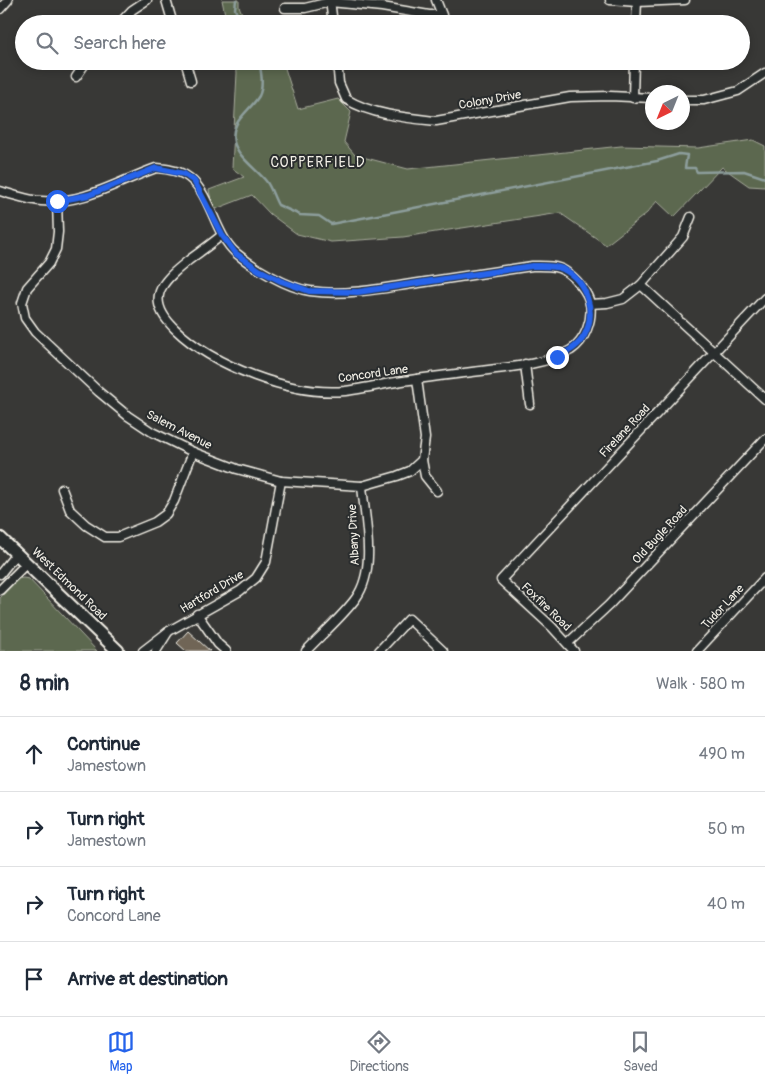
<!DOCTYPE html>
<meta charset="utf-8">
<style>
:root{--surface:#fff;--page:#f2f2f3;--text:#1f2937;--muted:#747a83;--line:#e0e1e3;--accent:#2563eb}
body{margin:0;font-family:Pangolin,sans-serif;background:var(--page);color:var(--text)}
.compass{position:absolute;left:645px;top:85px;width:45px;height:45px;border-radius:50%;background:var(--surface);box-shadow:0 2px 8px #0003;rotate:223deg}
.stop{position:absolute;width:15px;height:15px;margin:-11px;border:4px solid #2563eb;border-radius:50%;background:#fff}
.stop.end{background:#2563eb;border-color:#fff;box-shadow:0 1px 5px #0008}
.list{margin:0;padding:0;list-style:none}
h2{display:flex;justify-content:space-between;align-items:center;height:65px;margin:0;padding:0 20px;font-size:21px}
h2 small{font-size:16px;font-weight:400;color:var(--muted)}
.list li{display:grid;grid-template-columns:32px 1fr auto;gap:15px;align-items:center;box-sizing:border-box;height:75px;padding:0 20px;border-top:1px solid var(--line)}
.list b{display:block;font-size:19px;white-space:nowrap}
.list p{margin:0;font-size:16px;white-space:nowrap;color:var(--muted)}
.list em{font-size:16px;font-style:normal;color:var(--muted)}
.icon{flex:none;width:28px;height:28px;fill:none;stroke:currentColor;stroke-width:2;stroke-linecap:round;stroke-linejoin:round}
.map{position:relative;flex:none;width:765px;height:651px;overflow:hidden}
.search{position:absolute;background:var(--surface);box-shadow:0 2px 8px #0003;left:15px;right:15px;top:15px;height:55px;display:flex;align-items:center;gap:12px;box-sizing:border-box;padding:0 18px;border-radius:28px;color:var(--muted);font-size:19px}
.sheet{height:365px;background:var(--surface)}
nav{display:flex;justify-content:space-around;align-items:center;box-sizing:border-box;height:70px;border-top:1px solid var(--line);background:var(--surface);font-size:14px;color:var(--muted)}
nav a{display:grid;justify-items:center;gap:2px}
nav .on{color:var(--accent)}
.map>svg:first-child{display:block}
.green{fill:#5c6850;stroke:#a8ac9c}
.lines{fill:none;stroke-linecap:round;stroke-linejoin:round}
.stream{stroke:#8d9e9c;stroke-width:2.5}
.building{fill:#6f6556;stroke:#f4f1e8}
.minor-casing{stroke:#f4f1e8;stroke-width:11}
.secondary-casing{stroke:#f4f1e8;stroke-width:15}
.minor{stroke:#2a2d2e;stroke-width:8}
.secondary{stroke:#2a2d2e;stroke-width:11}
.route{stroke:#2563eb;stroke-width:6}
.labels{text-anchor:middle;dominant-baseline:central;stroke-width:4;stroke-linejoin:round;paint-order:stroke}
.street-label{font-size:12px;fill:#f4f1e8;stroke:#2a2d2e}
.neighbourhood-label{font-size:14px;letter-spacing:1px;fill:#f4f1e8;stroke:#2a2d2e}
</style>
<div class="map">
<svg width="765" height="651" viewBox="0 0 765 651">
<rect width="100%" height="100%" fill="#383836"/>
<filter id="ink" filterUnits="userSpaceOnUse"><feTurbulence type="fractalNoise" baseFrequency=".02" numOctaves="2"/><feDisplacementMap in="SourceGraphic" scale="10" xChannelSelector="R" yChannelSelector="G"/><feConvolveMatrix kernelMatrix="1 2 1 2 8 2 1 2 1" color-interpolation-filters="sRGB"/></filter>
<g filter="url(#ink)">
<g class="green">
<polygon points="222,0 239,0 239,6 246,24 227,24"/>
<polygon points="235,61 283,62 298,109 338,99 351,112 344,142 355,155 408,169 621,146 698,148 753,140 765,146 765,187 749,186 722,167 674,217 657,201 647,213 606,245 560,213 403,237 331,242 297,234 270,214 252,195 213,210 209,190 244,177 232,168 237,73"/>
<polygon points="23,578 29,579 97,651 0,651 0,598 17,579"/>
</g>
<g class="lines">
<g class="stream">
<polyline points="236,0 235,9 241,24"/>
<path d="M 259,61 C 261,71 264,86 259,96 C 250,111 229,122 234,142 C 238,157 256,169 266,181 C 271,187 274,198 278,205 L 300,215 L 319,216 L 331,224 L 657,161 L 679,154 L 687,155 L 685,168 L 695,168 L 697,172 L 744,171 L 765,178"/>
</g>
</g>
<polygon class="building" points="188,631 210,651 186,651 177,643"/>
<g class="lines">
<g class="minor-casing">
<g id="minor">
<polyline points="166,0 173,24"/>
<polyline points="330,0 333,24"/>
<polyline points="610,0 637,2 685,0"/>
<polyline points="285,8 305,8 330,2 382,7 429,15 442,15 436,0"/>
<polyline points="0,9 8,0"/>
<polyline points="119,24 132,10 147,0"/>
<polyline points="636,24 637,0"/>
<polyline points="185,61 191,81"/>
<path d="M 337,61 L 339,83 L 346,99 C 372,115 407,118 436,121 L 570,97 L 610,96 L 652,98"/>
<polyline points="76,77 87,61"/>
<polyline points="633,98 634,61"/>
<polyline points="682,100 704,100 738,91 765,73"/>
<path d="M 0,191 C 13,195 28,200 41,201 C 82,205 119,181 156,168 C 166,169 177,170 185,175 C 211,190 213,233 236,253 C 254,268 288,288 310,291 C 344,296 379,289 412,284 C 452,278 492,272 532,266 C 543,266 556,265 565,271 C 576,278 587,291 590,303 C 593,320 585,341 571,350 C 542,367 497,368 464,373 C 439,376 414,379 390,383 C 375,386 360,389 345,391 C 292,396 213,366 175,329 C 144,299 161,282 189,260 C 200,252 211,244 222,235"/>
<polyline points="57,201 58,232 56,249 49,263 27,288 22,303 25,318 35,332 99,392 128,416 152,432 193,452 237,469 281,481 362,486 397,476 410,471 422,460"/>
<polyline points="641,285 678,319"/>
<polyline points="590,304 607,303 623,299 641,285 683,237 691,217"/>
<polyline points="682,323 765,399"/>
<polyline points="525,364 530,404"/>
<polyline points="417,379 425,438 422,460 425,476 437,491"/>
<polyline points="62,489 70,510 86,525 105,537 118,537 155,522 166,514 174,501 193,452"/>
<polyline points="0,574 16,554"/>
<polyline points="0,590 27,563"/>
<polyline points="197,614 218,644 226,651"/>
<polyline points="568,643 609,605 765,439"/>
<polyline points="143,651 169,631 240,591 256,578 266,562 281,481"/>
<polyline points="156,651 168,632"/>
<path d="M 306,651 C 321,635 344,615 356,598 C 377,569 365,520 362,486"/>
<polyline points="379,651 409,619 443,651"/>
<polyline points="574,651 552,627 501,580 765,298"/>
<polyline points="697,651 765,578"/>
</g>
</g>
<g class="secondary-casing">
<polyline id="secondary" points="0,538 118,651"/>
</g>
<use href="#minor" class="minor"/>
<use href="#secondary" class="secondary"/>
</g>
</g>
<g class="lines" filter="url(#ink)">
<path class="route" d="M 57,201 L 89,195 L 156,168 L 184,174 L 194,181 L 222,235 L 235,253 L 259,270 L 281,281 L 309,291 L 358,292 L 532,266 C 542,266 554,265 563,269 C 587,281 597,313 584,336 C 578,347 567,352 557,357"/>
</g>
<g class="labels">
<g class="street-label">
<text transform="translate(490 100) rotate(-10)">Colony Drive</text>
<text transform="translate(373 374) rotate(-8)">Concord Lane</text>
<text transform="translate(179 430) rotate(27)">Salem Avenue</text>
<text transform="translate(625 431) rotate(-47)">Firelane Road</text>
<text transform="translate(354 535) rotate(-93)">Albany Drive</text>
<text transform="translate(660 535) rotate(-47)">Old Bugle Road</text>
<text transform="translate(69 584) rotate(44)">West Edmond Road</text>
<text transform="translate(212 592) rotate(-31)">Hartford Drive</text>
<text transform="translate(546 607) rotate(44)">Foxfire Road</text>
<text transform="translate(723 607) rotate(-47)">Tudor Lane</text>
</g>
<g class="neighbourhood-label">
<text x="318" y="162">COPPERFIELD</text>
</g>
</g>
</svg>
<svg class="compass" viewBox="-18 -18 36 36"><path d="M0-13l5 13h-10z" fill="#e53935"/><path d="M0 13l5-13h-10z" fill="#747a83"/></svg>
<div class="stop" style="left:57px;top:201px"></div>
<div class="stop end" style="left:557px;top:357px"></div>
<div class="search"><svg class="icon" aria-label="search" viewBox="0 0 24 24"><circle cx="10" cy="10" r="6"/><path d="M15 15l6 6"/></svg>Search here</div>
</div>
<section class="sheet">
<h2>8 min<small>Walk · 580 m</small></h2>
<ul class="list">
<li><svg class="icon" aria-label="ahead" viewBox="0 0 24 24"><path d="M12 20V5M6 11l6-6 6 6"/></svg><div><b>Continue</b><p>Jamestown</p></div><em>490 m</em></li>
<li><svg class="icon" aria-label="right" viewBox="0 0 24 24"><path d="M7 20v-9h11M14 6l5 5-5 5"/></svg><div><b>Turn right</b><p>Jamestown</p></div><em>50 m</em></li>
<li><svg class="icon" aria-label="right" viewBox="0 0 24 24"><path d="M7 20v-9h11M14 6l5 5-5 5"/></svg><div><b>Turn right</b><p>Concord Lane</p></div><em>40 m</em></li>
<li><svg class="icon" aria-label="arrive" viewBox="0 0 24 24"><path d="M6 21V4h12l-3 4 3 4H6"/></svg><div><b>Arrive at destination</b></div></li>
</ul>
</section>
<nav>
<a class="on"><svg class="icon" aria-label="map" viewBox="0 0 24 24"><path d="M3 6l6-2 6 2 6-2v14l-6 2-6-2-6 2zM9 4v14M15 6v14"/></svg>Map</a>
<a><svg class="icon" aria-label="directions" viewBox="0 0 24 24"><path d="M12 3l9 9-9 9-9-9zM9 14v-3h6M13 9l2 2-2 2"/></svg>Directions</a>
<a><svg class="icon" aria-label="saved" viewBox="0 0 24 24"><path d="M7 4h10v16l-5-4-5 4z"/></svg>Saved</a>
</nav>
